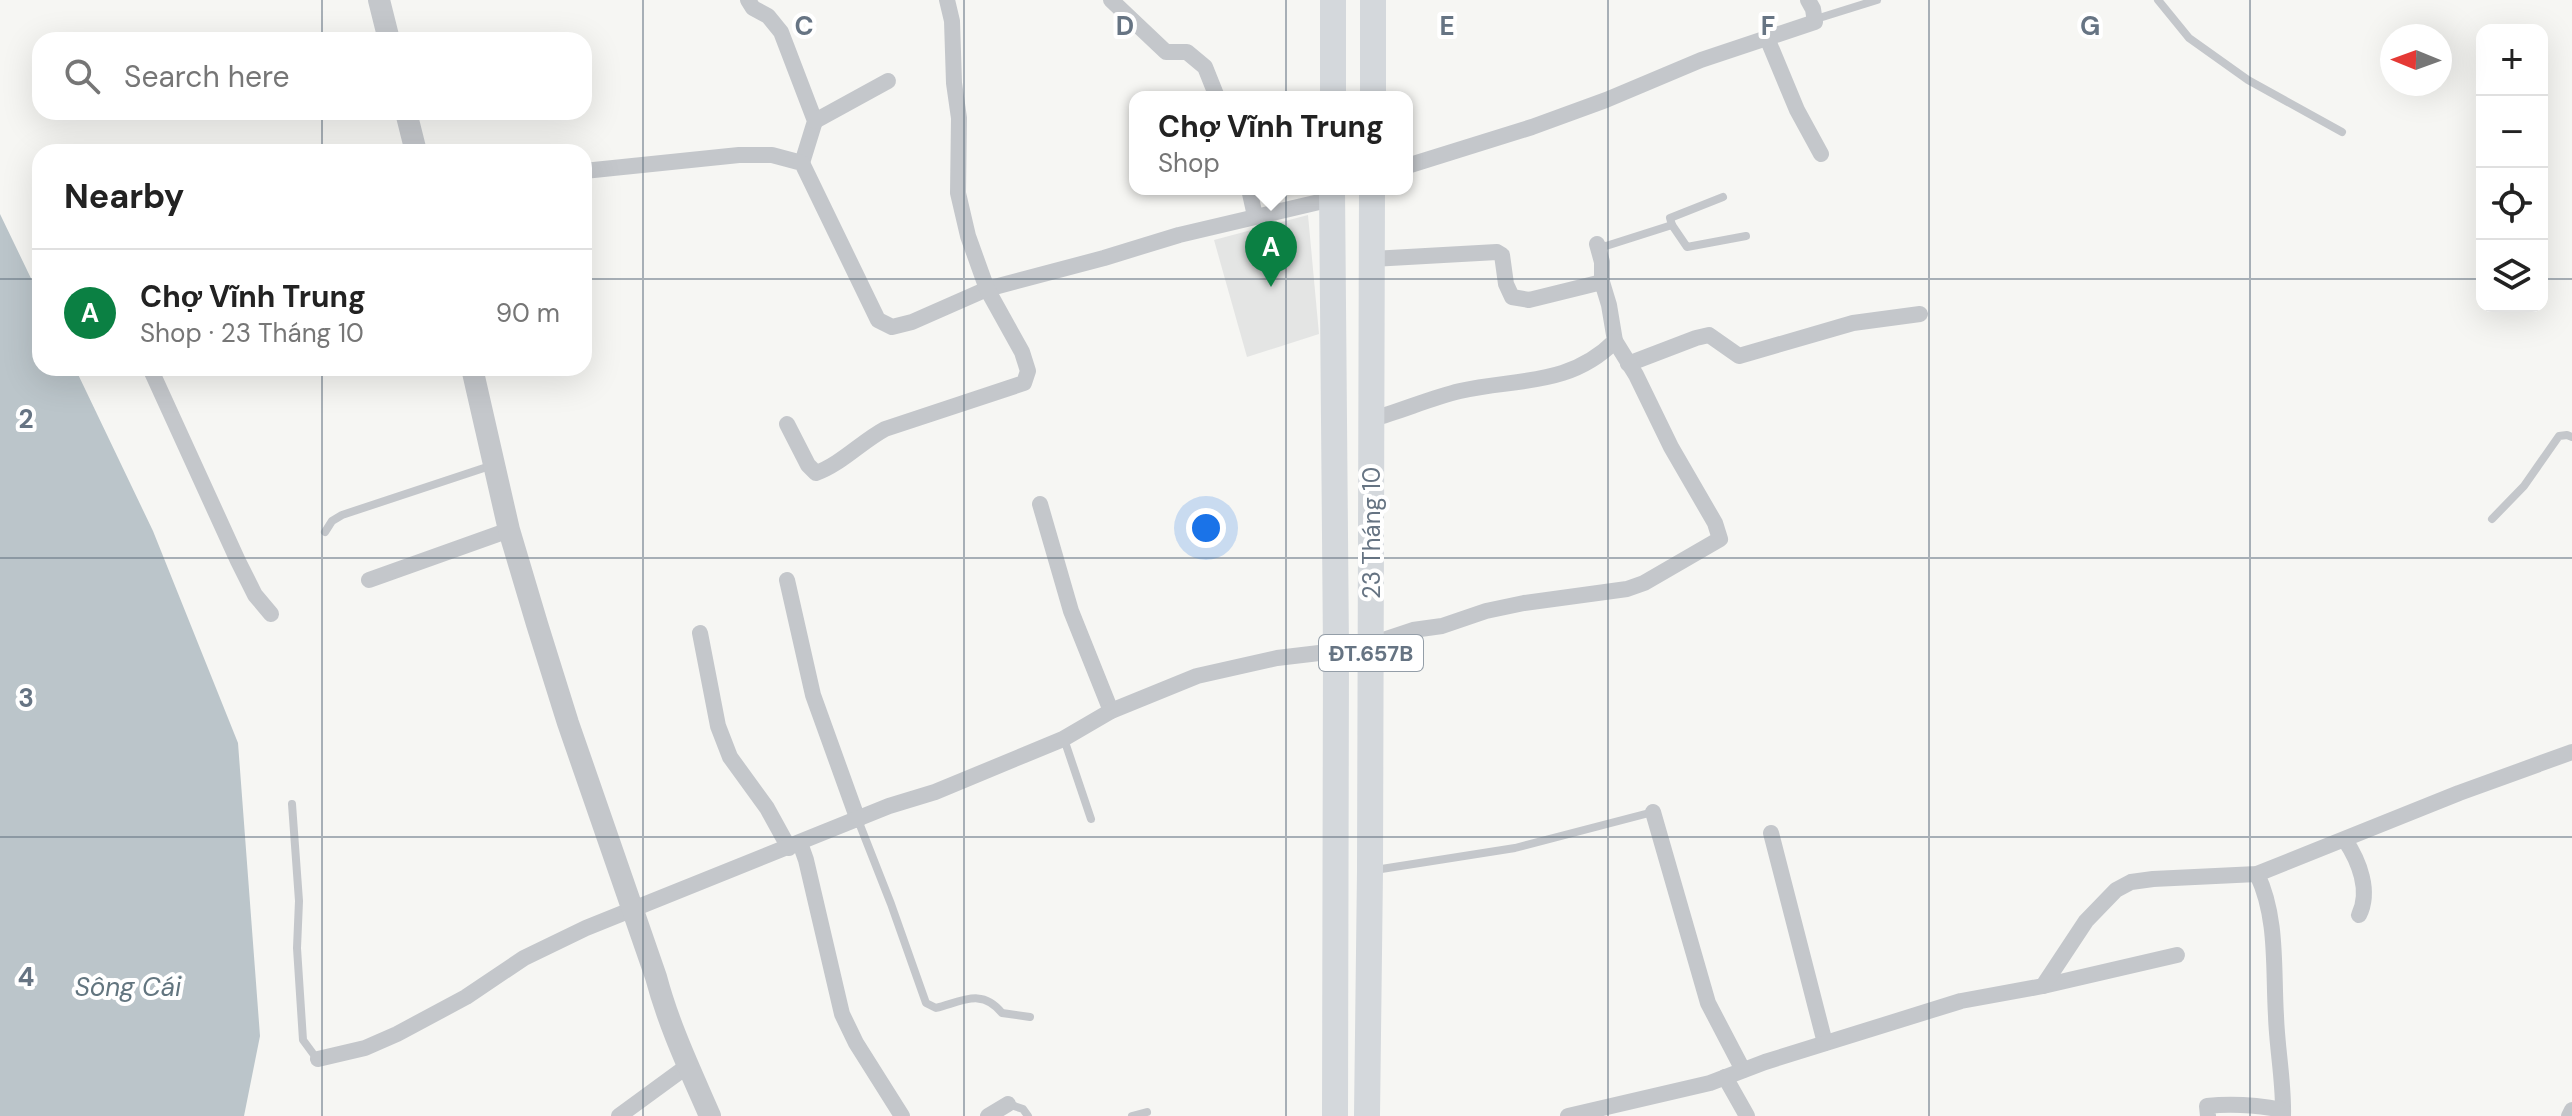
<!DOCTYPE html>
<meta charset="utf-8">
<style>
:root{--surface:#fff;--page:#f2f2f2;--text:#222;--muted:#767676;--line:#e0e0e0;--accent:#0b8043}
body{margin:0;font-family:"DM Sans",sans-serif;background:var(--page);color:var(--text)}
.controls{position:absolute;right:24px;top:24px;display:grid;overflow:hidden;border-radius:16px;box-shadow:0 8px 32px #0002}
.controls button{width:72px;height:72px;display:grid;place-items:center;padding:0;border:0;border-bottom:2px solid var(--line);background:var(--surface);color:var(--text);font:40px sans-serif}
.compass{position:absolute;left:2380px;top:24px;width:72px;height:72px;border-radius:50%;background:var(--surface);box-shadow:0 8px 32px #0002;rotate:271deg}
.you{position:absolute;left:1206px;top:528px;width:28px;height:28px;margin:-20px;border:6px solid #fff;border-radius:50%;background:#1a73e8;box-shadow:0 0 0 12px #1a73e833}
.badge{display:grid;place-items:center;width:52px;height:52px;border-radius:50%;background:var(--accent);color:#fff;font-size:26px;font-weight:700}
.pin{position:absolute;translate:-50% -66px;filter:drop-shadow(0 2px 4px #0008)}
.pin::after{content:'';position:absolute;top:42px;width:28px;height:24px;background:inherit;clip-path:polygon(0 0,100% 0,50% 100%)}
.popup{position:absolute;left:1129px;top:91px;width:284px;height:104px;box-sizing:border-box;display:grid;place-content:center;border-radius:16px;background:var(--surface);filter:drop-shadow(0 2px 6px #0005);font-size:26px;white-space:nowrap;color:var(--muted)}
.popup b{font-size:30px;color:var(--text)}
.popup::after{content:'';position:absolute;left:50%;top:100%;margin-left:-16px;border:16px solid transparent;border-top-color:var(--surface)}
.list{margin:0;padding:0;list-style:none}
h2{display:flex;justify-content:space-between;align-items:center;height:104px;margin:0;padding:0 32px;font-size:34px}
h2 small{font-size:26px;font-weight:400;color:var(--muted)}
.list li{display:grid;grid-template-columns:52px 1fr auto;gap:24px;align-items:center;box-sizing:border-box;height:128px;padding:0 32px;border-top:2px solid var(--line)}
.list b{display:block;font-size:30px;white-space:nowrap}
.list p{margin:0;font-size:26px;white-space:nowrap;color:var(--muted)}
.list em{font-size:26px;font-style:normal;color:var(--muted)}
.icon{flex:none;width:44px;height:44px;fill:none;stroke:currentColor;stroke-width:2;stroke-linecap:round;stroke-linejoin:round}
.map{position:relative;flex:none;width:2572px;height:1116px;overflow:hidden}
.search{position:absolute;background:var(--surface);box-shadow:0 8px 32px #0002;left:32px;top:32px;width:560px;height:88px;display:flex;align-items:center;gap:20px;box-sizing:border-box;padding:0 28px;border-radius:24px;color:var(--muted);font-size:30px}
.panel{position:absolute;background:var(--surface);box-shadow:0 8px 32px #0002;left:32px;top:144px;width:560px;height:232px;border-radius:24px}
.map>svg:first-child{display:block}
.built{fill:#e4e5e4}
.water{fill:#bbc5ca}
.lines{fill:none;stroke-linecap:round;stroke-linejoin:round}
.service{stroke:#c4c7cb;stroke-width:8}
.minor{stroke:#c4c7cb;stroke-width:16}
.tertiary{stroke:#c4c7cb;stroke-width:22}
.primary{stroke:#d4d8dc;stroke-width:26}
.grid{fill:none;stroke:#667483;stroke-width:2;stroke-opacity:0.55}
.labels{text-anchor:middle;dominant-baseline:central;stroke-width:8;stroke-linejoin:round;paint-order:stroke}
.shield{fill:#fff;stroke:#949ea8;stroke-width:2}
.shield-label{font-size:22px;font-weight:bold;fill:#667483}
.street-label{font-size:24px;fill:#667483;stroke:#fff}
.water-label{font-size:26px;font-style:italic;fill:#62757f;stroke:#fff}
.grid-label{font-size:26px;text-anchor:middle;font-weight:bold;fill:#667483;stroke:#fff;stroke-width:8;stroke-linejoin:round;paint-order:stroke}
</style>
<div class="map">
<svg width="2572" height="1116" viewBox="0 0 2572 1116">
<rect width="100%" height="100%" fill="#f6f6f3"/>
<polygon class="built" points="1308,215 1319,334 1247,357 1214,240"/>
<polygon class="water" points="0,214 40,297 40,368 75,368 153,531 238,743 260,1036 244,1116 0,1116"/>
<g class="lines">
<g class="service">
<polyline points="2158,0 2189,38 2248,80 2342,132"/>
<polyline points="1816,19 1877,0"/>
<polyline points="1672,225 1687,247 1746,236"/>
<polyline points="1598,245 1606,246 1672,225 1670,218 1723,197"/>
<polyline points="2492,519 2524,486 2559,436 2567,435 2572,437"/>
<polyline points="325,532 332,521 342,515 493,465"/>
<polyline points="1064,739 1091,819"/>
<polyline points="292,804 299,901 297,948 303,1040 317,1059"/>
<path d="M 858,820 L 891,904 L 926,1003 L 936,1008 C 963,1001 982,988 1002,1013 L 1030,1017"/>
<polyline points="1375,870 1515,848 1653,812"/>
<polyline points="1008,1104 1023,1109 1028,1116"/>
<polyline points="1132,1116 1147,1112"/>
</g>
<g class="minor">
<polyline points="748,0 753,8 768,16 781,32 815,121 802,163"/>
<polyline points="1111,0 1166,52 1187,52 1205,67 1217,97"/>
<polyline points="1767,38 1797,110 1821,154"/>
<polyline points="815,121 888,81"/>
<polyline points="1407,166 1532,127 1606,100 1701,60 1815,22 1813,9 1808,0"/>
<polyline points="584,171 739,155 772,155 802,163 878,320 892,327 912,322 987,289 1104,258 1179,235 1332,199"/>
<polyline points="1249,189 1255,216"/>
<polyline points="1597,244 1602,262 1602,282"/>
<polyline points="1628,364 1696,338 1709,335 1739,356 1853,323 1920,314"/>
<polyline points="150,368 238,561 255,595 271,614"/>
<path d="M 1372,419 C 1402,411 1430,398 1460,391 C 1516,378 1569,387 1615,341 L 1609,305 L 1602,282 L 1529,300 L 1512,297 L 1506,284 L 1502,255 L 1497,252 L 1372,259"/>
<path d="M 787,424 L 808,465 L 816,473 C 841,464 861,442 885,429 L 1024,383 L 1028,371 L 1022,352 L 987,289 L 968,236 L 958,193 L 959,118 L 954,83 L 952,21 L 947,0"/>
<polyline points="1040,504 1071,611 1111,711"/>
<polyline points="369,580 509,530"/>
<polyline points="787,580 813,695 858,820"/>
<polyline points="700,633 718,726 730,757 767,808 789,848"/>
<polyline points="1371,644 1413,630 1442,626 1486,611 1524,603 1627,589 1644,583 1720,539 1715,523 1671,447 1636,375 1615,341"/>
<polyline points="1653,812 1708,1003 1743,1070"/>
<polyline points="1771,833 1825,1043"/>
<path d="M 2345,840 C 2359,861 2371,891 2359,915"/>
<polyline points="800,843 806,860 842,1014 856,1043 902,1116"/>
<path d="M 2257,874 C 2278,918 2273,968 2276,1016 C 2277,1049 2284,1083 2283,1116"/>
<polyline points="2043,986 2177,955"/>
<polyline points="318,1059 365,1048 397,1034 466,997 524,958 586,928 889,806 935,792 1063,739 1111,711 1197,676 1277,658 1336,651"/>
<polyline points="1725,1077 1747,1116"/>
<polyline points="619,1116 686,1067"/>
<polyline points="988,1116 1008,1104"/>
<polyline points="1568,1116 1710,1083 1765,1062 1961,1001 2043,986 2086,921 2116,890 2131,882 2153,879 2257,874 2459,793 2572,752"/>
<path d="M 2208,1116 L 2207,1106 C 2233,1103 2257,1105 2283,1110"/>
<polyline points="2569,1116 2572,1110"/>
</g>
<g class="tertiary">
<polyline points="379,0 389,40"/>
<polyline points="406,112 416,152"/>
<path d="M 472,368 L 509,530 L 537,624 L 568,723 L 656,977 C 669,1026 690,1070 710,1116"/>
</g>
<g class="primary">
<polyline points="1333,97 1333,0"/>
<polyline points="1373,97 1373,0"/>
<polyline points="1332,189 1336,651 1335,1116"/>
<polyline points="1367,1116 1370,871 1372,189"/>
</g>
</g>
<path class="grid" d="M 322,0 L 322,40M 643,0 L 643,1116M 964,0 L 964,1116M 1286,0 L 1286,1116M 1608,0 L 1608,1116M 1929,0 L 1929,1116M 2250,0 L 2250,1116M 322,112 L 322,152M 0,279 L 40,279M 584,279 L 2482,279M 2542,279 L 2572,279M 322,368 L 322,1116M 0,558 L 2572,558M 0,837 L 2572,837"/>
<g class="labels">
<rect class="shield" x="1319" y="635" width="104" height="36" rx="6"/>
<g class="shield-label">
<text x="1371" y="653">ĐT.657B</text>
</g>
<g class="street-label">
<text transform="translate(1371 533) rotate(-90)">23 Tháng 10</text>
</g>
<g class="water-label">
<text x="128" y="987">Sông Cái</text>
</g>
</g>
<g class="grid-label">
<text x="804" y="35">C</text>
<text x="1125" y="35">D</text>
<text x="1447" y="35">E</text>
<text x="1768" y="35">F</text>
<text x="2090" y="35">G</text>
<text x="26" y="428">2</text>
<text x="26" y="707">3</text>
<text x="26" y="986">4</text>
</g>
</svg>
<div class="controls">
<button>+</button>
<button>−</button>
<button><svg class="icon" aria-label="locate" viewBox="0 0 24 24"><circle cx="12" cy="12" r="6"/><path d="M12 2v4M12 18v4M2 12h4M18 12h4"/></svg></button>
<button><svg class="icon" aria-label="layers" viewBox="0 0 24 24"><path d="M12 4l9 5-9 5-9-5zM3 14l9 5 9-5"/></svg></button>
</div>
<svg class="compass" viewBox="-18 -18 36 36"><path d="M0-13l5 13h-10z" fill="#e53935"/><path d="M0 13l5-13h-10z" fill="#767676"/></svg>
<div class="you"></div>
<div class="pin badge" style="left:1271px;top:287px">A</div>
<div class="popup"><b>Chợ Vĩnh Trung</b>Shop</div>
<div class="search"><svg class="icon" aria-label="search" viewBox="0 0 24 24"><circle cx="10" cy="10" r="6"/><path d="M15 15l6 6"/></svg>Search here</div>
<section class="panel">
<h2>Nearby<small></small></h2>
<ul class="list">
<li><span class="badge">A</span><div><b>Chợ Vĩnh Trung</b><p>Shop · 23 Tháng 10</p></div><em>90 m</em></li>
</ul>
</section>
</div>
